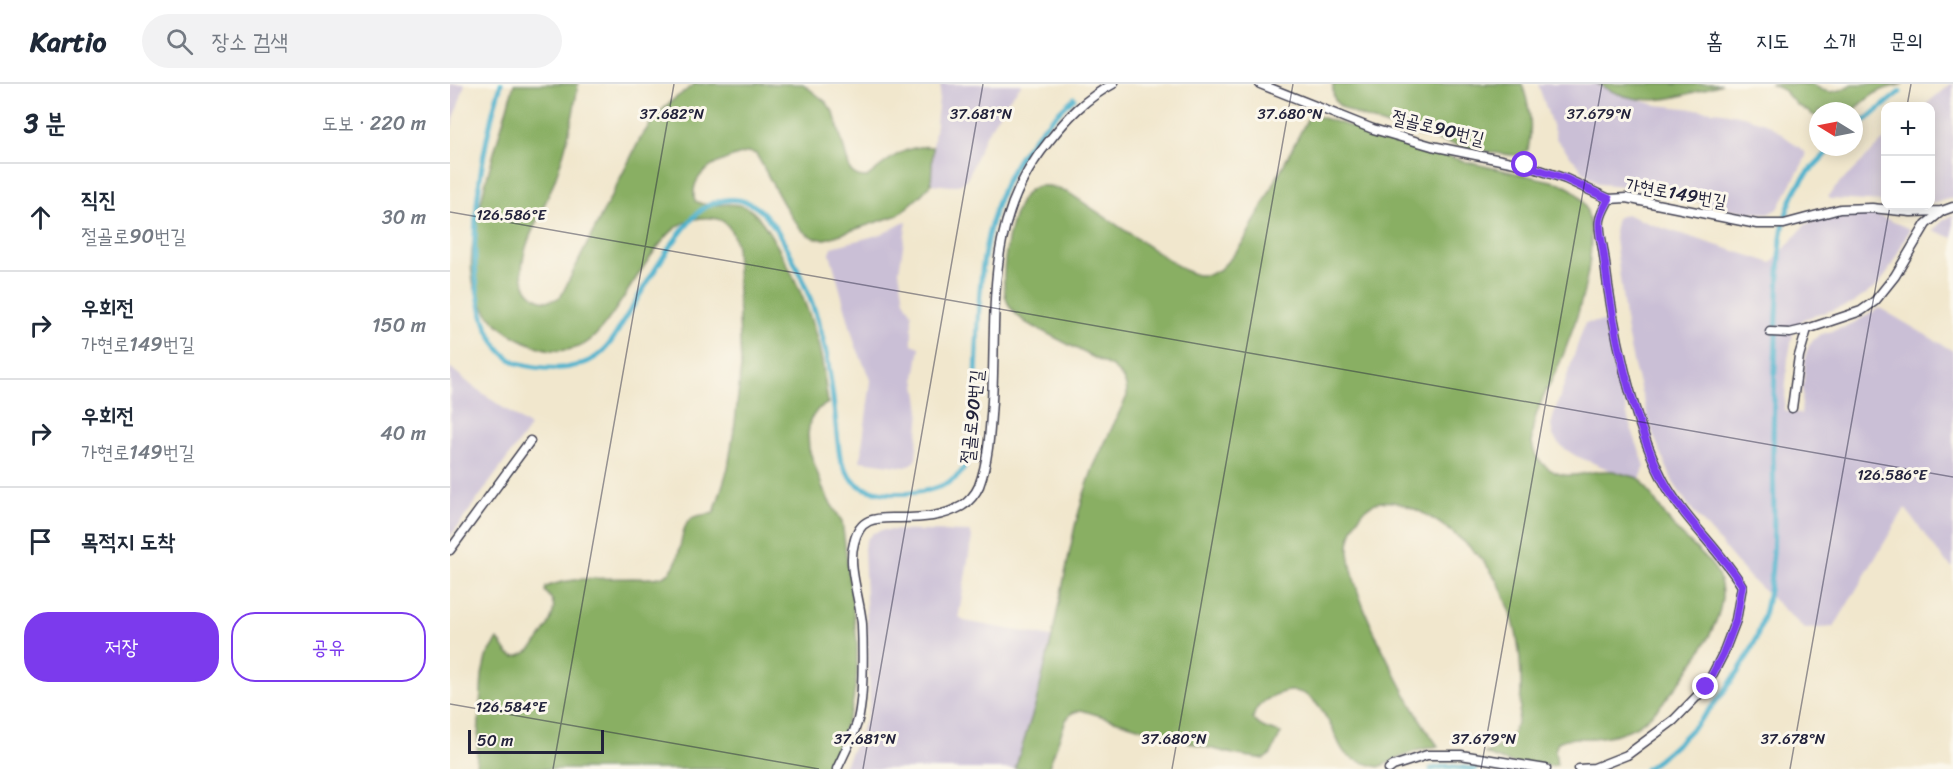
<!DOCTYPE html>
<html lang="ko">
<meta charset="utf-8">
<style>
:root{--surface:#fff;--page:#f2f2f3;--text:#1f2937;--muted:#747a83;--line:#e0e1e3;--accent:#7c3aed}
body{margin:0;font-family:Sriracha,"Poor Story",sans-serif;background:var(--page);color:var(--text)}
.controls{position:absolute;right:18px;top:18px;display:grid;overflow:hidden;border-radius:12px;box-shadow:0 3px 15px #0003}
.controls button{width:54px;height:54px;display:grid;place-items:center;padding:0;border:0;border-bottom:2px solid var(--line);background:var(--surface);color:var(--text);font:30px sans-serif}
.compass{position:absolute;left:1359px;top:18px;width:54px;height:54px;border-radius:50%;background:var(--surface);box-shadow:0 3px 15px #0003;rotate:280deg}
.scale{position:absolute;left:18px;bottom:15px;width:136px;box-sizing:border-box;padding-left:6px;border:3px solid #22223b;border-top:0;font-size:16px;line-height:21px;white-space:nowrap;color:#22223b;-webkit-text-stroke:4px #fbf7ec;paint-order:stroke}
.stop{position:absolute;width:18px;height:18px;margin:-14px;border:4px solid #7c3aed;border-radius:50%;background:#fff}
.stop.end{background:#7c3aed;border-color:#fff;box-shadow:0 2px 6px #0008}
.list{margin:0;padding:0;list-style:none}
h2{display:flex;justify-content:space-between;align-items:center;height:78px;margin:0;padding:0 24px;font-size:26px}
h2 small{font-size:20px;font-weight:400;color:var(--muted)}
.list li{display:grid;grid-template-columns:39px 1fr auto;gap:18px;align-items:center;box-sizing:border-box;height:108px;padding:0 24px;border-top:2px solid var(--line)}
.list b{display:block;font-size:22px;white-space:nowrap}
.list p{margin:0;font-size:20px;white-space:nowrap;color:var(--muted)}
.list em{font-size:20px;font-style:normal;color:var(--muted)}
.actions{display:flex;gap:12px;padding:18px 24px}
.actions a{flex:1;padding:14px 0;border:2px solid var(--accent);border-radius:24px;text-align:center;font-size:21px;color:var(--accent)}
.actions .main{background:var(--accent);color:#fff}
.icon{flex:none;width:33px;height:33px;fill:none;stroke:currentColor;stroke-width:2;stroke-linecap:round;stroke-linejoin:round}
.map{position:relative;flex:none;width:1503px;height:685px;overflow:hidden}
header{display:flex;align-items:center;gap:36px;box-sizing:border-box;height:84px;padding:0 30px;background:var(--surface);border-bottom:2px solid var(--line)}
header strong{font-size:28px}
nav{display:flex;gap:33px;margin-inline-start:auto;font-size:21px}
.search{width:420px;height:54px;background:var(--page);display:flex;align-items:center;gap:15px;box-sizing:border-box;padding:0 21px;border-radius:33px;color:var(--muted);font-size:22px}
main{display:flex}
aside{flex:1;background:var(--surface)}
.map>svg:first-child{display:block}
.industrial{fill:#cabfd6}
.forest{fill:#89af64;stroke:#566850;stroke-width:1.5}
.lines{fill:none;stroke-linecap:round;stroke-linejoin:round}
.stream{stroke:#4eb2cd;stroke-width:5}
.lane-casing{stroke:#414051;stroke-width:11}
.lane{stroke:#fff;stroke-width:8}
.route{stroke:#7c3aed;stroke-width:8}
.ticks{fill:none;stroke:#22223b;stroke-width:1.5;stroke-opacity:0.45}
.labels{text-anchor:middle;dominant-baseline:central;stroke-width:6;stroke-linejoin:round;paint-order:stroke}
.street-label{font-size:18px;fill:#22223b;stroke:#fbf7ec}
.ticks-label{font-size:15px;text-anchor:middle;fill:#22223b;stroke:#fbf7ec;stroke-width:6;stroke-linejoin:round;paint-order:stroke}
</style>
<header>
<strong>Kartio</strong>
<div class="search"><svg class="icon" aria-label="search" viewBox="0 0 24 24"><circle cx="10" cy="10" r="6"/><path d="M15 15l6 6"/></svg>장소 검색</div>
<nav><a>홈</a><a>지도</a><a>소개</a><a>문의</a></nav>
</header>
<main>
<aside>
<h2>3 분<small>도보 · 220 m</small></h2>
<ul class="list">
<li><svg class="icon" aria-label="ahead" viewBox="0 0 24 24"><path d="M12 20V5M6 11l6-6 6 6"/></svg><div><b>직진</b><p>절골로90번길</p></div><em>30 m</em></li>
<li><svg class="icon" aria-label="right" viewBox="0 0 24 24"><path d="M7 20v-9h11M14 6l5 5-5 5"/></svg><div><b>우회전</b><p>가현로149번길</p></div><em>150 m</em></li>
<li><svg class="icon" aria-label="right" viewBox="0 0 24 24"><path d="M7 20v-9h11M14 6l5 5-5 5"/></svg><div><b>우회전</b><p>가현로149번길</p></div><em>40 m</em></li>
<li><svg class="icon" aria-label="arrive" viewBox="0 0 24 24"><path d="M6 21V4h12l-3 4 3 4H6"/></svg><div><b>목적지 도착</b></div></li>
</ul>
<div class="actions"><a class="main">저장</a><a>공유</a></div>
</aside>
<div class="map">
<svg width="1503" height="685" viewBox="0 0 1503 685">
<rect width="100%" height="100%" fill="#fbf7ec"/>
<filter id="ink" filterUnits="userSpaceOnUse"><feTurbulence type="fractalNoise" baseFrequency=".0167" numOctaves="2"/><feDisplacementMap in="SourceGraphic" scale="12" xChannelSelector="R" yChannelSelector="G"/><feConvolveMatrix kernelMatrix="1 2 1 2 8 2 1 2 1" color-interpolation-filters="sRGB"/></filter>
<filter id="wash" filterUnits="userSpaceOnUse"><feTurbulence type="fractalNoise" baseFrequency=".008" numOctaves="4" result="noise"/><feDisplacementMap in="SourceGraphic" scale="24" xChannelSelector="R" yChannelSelector="G"/><feGaussianBlur stdDeviation="1.35" result="paint"/><feColorMatrix in="noise" values="0 0 0 0 0 0 0 0 0 0 0 0 0 0 0 0 0 1.4 0 .05"/><feComposite in="paint" operator="in"/></filter>
<g filter="url(#wash)">
<rect width="100%" height="100%" fill="#f1e7cd"/>
<g class="industrial">
<polygon points="0,0 15,0 0,48"/>
<polygon points="491,0 572,0 556,19 535,52 518,93 512,100 501,102 481,100 483,63"/>
<polygon points="1088,0 1148,0 1162,8 1206,21 1273,28 1293,32 1315,39 1325,45 1355,68 1356,73 1328,125 1320,129 1301,129 1276,124 1173,102 1149,100 1134,88 1107,56"/>
<polygon points="1500,0 1503,0 1503,114 1481,119 1480,22 1474,22"/>
<polygon points="1435,55 1435,118 1380,115 1378,112 1389,100"/>
<polygon points="1176,130 1200,140 1322,179 1356,140 1380,132 1425,130 1460,145 1438,188 1427,202 1402,220 1353,235 1344,244 1338,275 1334,326 1351,330 1356,269 1361,258 1369,251 1398,242 1430,224 1503,267 1503,484 1494,476 1455,424 1384,543 1355,545 1300,494 1239,422 1223,398 1203,350 1184,282 1177,249 1164,147 1167,134"/>
<polygon points="1503,131 1503,154 1483,146 1494,136"/>
<polygon points="457,137 449,187 454,216 462,230 462,260 470,263 465,294 470,326 466,374 463,379 456,383 410,377 421,297 405,260 380,169 382,163 432,150"/>
<polygon points="1157,237 1178,335 1195,382 1190,395 1163,387 1126,372 1112,363 1103,352 1101,341 1105,327 1135,239"/>
<polygon points="0,283 21,301 80,343 0,453"/>
<polygon points="432,446 520,448 522,453 509,530 510,534 514,537 602,553 586,619 565,685 393,685 414,640 418,629 420,616 414,463 417,455 423,449"/>
</g>
<g class="forest">
<path d="M 64,0 L 128,0 C 123,36 114,74 100,108 C 90,132 73,159 72,186 C 71,207 92,226 111,212 L 190,55 L 203,36 L 220,18 L 245,0 L 353,0 L 376,18 L 384,29 L 400,86 C 405,92 409,93 417,93 C 436,77 457,59 483,63 L 481,100 L 470,112 L 448,131 L 376,155 C 368,155 361,154 354,148 C 336,131 320,93 306,70 L 299,68 C 276,74 237,86 245,117 C 264,127 283,113 302,127 C 314,137 321,152 329,165 C 347,197 362,232 370,268 C 374,285 375,302 378,319 L 368,325 L 360,336 L 358,350 L 359,365 L 372,402 L 379,417 L 392,437 L 407,557 L 407,591 L 402,623 L 379,685 L 26,685 L 32,591 L 36,573 L 48,555 L 58,570 L 64,573 C 70,572 76,570 81,565 C 90,557 107,531 103,519 C 102,514 98,511 95,507 L 96,503 C 122,492 155,495 183,494 C 193,494 205,496 215,491 C 235,481 226,445 242,434 C 248,430 258,431 264,429 L 278,384 L 285,339 L 291,283 L 286,161 C 282,146 278,135 261,134 C 251,133 239,136 230,141 C 207,154 175,215 156,239 C 150,247 143,256 133,261 C 111,272 89,265 68,254 C 44,242 25,219 22,191 C 19,164 28,131 34,105 C 43,70 54,35 64,0 Z"/>
<path d="M 883,0 L 1072,0 C 1080,23 1083,42 1078,66 C 1074,68 1070,71 1066,71 C 1039,72 901,37 886,18 C 882,12 883,6 883,0 Z"/>
<path d="M 1148,0 L 1272,0 C 1225,14 1193,27 1148,0 Z"/>
<path d="M 1320,0 L 1362,0 L 1372,6 L 1381,8 L 1391,6 L 1402,0 L 1454,0 C 1428,5 1422,10 1403,27 L 1368,27 L 1368,34 L 1347,21 L 1333,6 Z"/>
<path d="M 860,30 L 1017,78 L 1110,99 C 1117,103 1124,105 1129,112 C 1157,147 1129,231 1114,269 C 1104,296 1080,329 1082,358 C 1083,367 1087,376 1094,381 C 1118,402 1137,384 1163,387 C 1168,388 1172,390 1177,391 C 1180,392 1187,393 1190,395 C 1193,397 1195,403 1198,406 C 1206,418 1214,431 1224,443 C 1235,456 1264,478 1269,493 C 1272,502 1273,511 1271,520 C 1266,553 1215,625 1187,642 C 1174,649 1158,653 1143,654 C 1131,655 1119,652 1108,658 L 1105,666 L 1107,681 C 1084,684 1054,680 1035,669 C 1069,657 1071,633 1071,599 C 1071,568 1066,536 1052,507 C 1046,494 1036,479 1026,469 C 1006,449 945,400 917,424 C 905,434 898,454 899,469 C 904,510 924,548 942,584 C 956,611 970,638 988,662 L 965,667 L 929,683 C 919,680 907,678 898,672 C 890,666 888,656 884,648 C 869,617 851,593 816,616 C 809,621 805,625 803,634 C 809,644 820,646 831,649 L 821,670 L 814,675 L 787,671 L 751,662 L 631,626 L 622,629 L 616,636 L 598,685 L 565,685 L 586,619 L 602,553 L 625,442 L 633,413 L 643,384 L 677,312 C 677,298 673,292 662,283 L 575,238 C 568,232 560,226 557,217 C 548,195 560,114 583,104 C 595,98 607,105 619,109 L 734,186 L 747,191 L 758,191 L 769,186 L 782,173 L 794,157 Z"/>
</g>
<g class="lines">
<g class="stream">
<path d="M 51,0 C 27,74 0,246 67,279 C 92,286 124,288 146,273 C 160,264 168,246 176,233 C 197,200 216,164 242,135 C 259,115 288,108 310,126 C 335,147 366,223 373,256 C 383,293 384,334 390,373 C 394,385 399,395 410,402 C 434,416 500,411 514,384 C 527,360 525,321 526,294 C 529,217 527,133 574,67 C 588,47 606,30 624,14"/>
<polyline points="1404,46 1450,8"/>
<polyline points="981,685 996,682 1025,685"/>
<path d="M 1196,685 C 1238,655 1296,591 1311,541 C 1329,484 1323,419 1323,359 C 1324,291 1327,223 1331,154 C 1338,110 1351,92 1384,63"/>
</g>
</g>
</g>
<g filter="url(#ink)">
<g class="lines">
<g class="lane-casing">
<g id="lane">
<polyline points="810,0 923,45 982,62 1075,81 1116,95 1159,115"/>
<polyline points="1320,248 1340,249 1357,245"/>
<polyline points="1342,324 1349,272 1357,245 1411,227 1425,217 1445,192 1476,140 1492,127"/>
<polyline points="0,466 80,357"/>
<path d="M 387,685 C 394,670 402,655 407,639 C 414,618 413,563 412,540 C 410,515 397,482 404,459 C 406,450 410,441 419,437 C 428,433 440,434 450,434 C 473,434 492,433 512,422 C 519,418 526,409 529,402 C 539,375 540,345 542,317 C 547,222 534,135 599,57 C 618,33 635,15 663,0"/>
<polyline points="939,685 943,682 977,671 1011,671 1096,685"/>
<path d="M 1129,685 L 1144,684 L 1177,671 L 1224,636 L 1256,603 L 1273,570 L 1286,536 L 1292,502 C 1269,464 1234,436 1213,396 C 1181,334 1162,241 1154,172 C 1153,161 1148,146 1150,136 C 1151,129 1156,121 1159,115 L 1176,114 L 1307,140 L 1334,140 L 1390,125 L 1422,124 L 1461,128 L 1492,127 L 1503,123"/>
</g>
</g>
<use href="#lane" class="lane"/>
</g>
</g>
<g class="lines" filter="url(#ink)">
<path class="route" d="M 1075,81 L 1116,95 L 1159,115 C 1156,121 1151,129 1150,136 C 1148,146 1153,161 1154,172 C 1162,242 1181,334 1213,396 C 1234,436 1269,464 1292,501 L 1286,536 L 1273,570 L 1256,603"/>
</g>
<path class="ticks" d="M 1457,22 L 1461,0M 0,128 L 1503,393M 0,620 L 369,685M 103,685 L 224,0M 413,685 L 533,0M 722,685 L 843,0M 1031,685 L 1152,0M 1340,685 L 1440,122"/>
<g class="labels">
<g class="street-label">
<text transform="translate(988 44) rotate(14)">절골로90번길</text>
<text transform="translate(1226 109) rotate(10)">가현로149번길</text>
<text transform="translate(522 333) rotate(-84)">절골로90번길</text>
</g>
</g>
<g class="ticks-label">
<text x="531" y="35">37.681°N</text>
<text x="840" y="35">37.680°N</text>
<text x="1149" y="35">37.679°N</text>
<text x="222" y="35">37.682°N</text>
<text x="61" y="136">126.586°E</text>
<text x="1442" y="396">126.586°E</text>
<text x="61" y="628">126.584°E</text>
<text x="415" y="660">37.681°N</text>
<text x="724" y="660">37.680°N</text>
<text x="1034" y="660">37.679°N</text>
<text x="1343" y="660">37.678°N</text>
</g>
</svg>
<div class="controls">
<button>+</button>
<button>−</button>
</div>
<svg class="compass" viewBox="-18 -18 36 36"><path d="M0-13l5 13h-10z" fill="#e53935"/><path d="M0 13l5-13h-10z" fill="#747a83"/></svg>
<div class="scale">50 m</div>
<div class="stop" style="left:1075px;top:81px"></div>
<div class="stop end" style="left:1256px;top:603px"></div>
</div>
</main>
